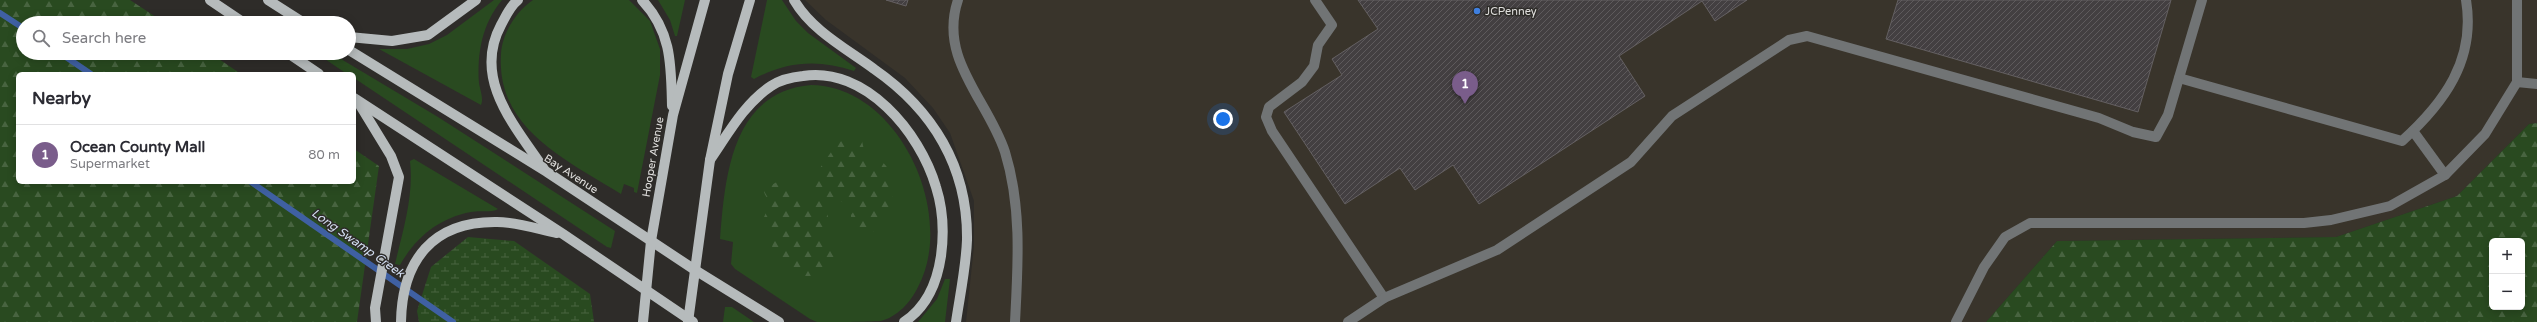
<!DOCTYPE html>
<meta charset="utf-8">
<style>
:root{--surface:#fff;--page:#f2f2f3;--text:#2b2b33;--muted:#7c7c81;--line:#e1e1e2;--accent:#7a5d8b}
body{margin:0;font-family:"Varela Round",sans-serif;background:var(--page);color:var(--text)}
.controls{position:absolute;right:12px;bottom:12px;display:grid;overflow:hidden;border-radius:6px;box-shadow:0 2px 10px #0003}
.controls button{width:36px;height:36px;display:grid;place-items:center;padding:0;border:0;border-bottom:1px solid var(--line);background:var(--surface);color:var(--text);font:20px sans-serif}
.you{position:absolute;left:1223px;top:119px;width:14px;height:14px;margin:-10px;border:3px solid #fff;border-radius:50%;background:#1a73e8;box-shadow:0 0 0 6px #1a73e833}
.badge{display:grid;place-items:center;width:26px;height:26px;border-radius:50%;background:var(--accent);color:#fff;font-size:13px;font-weight:700}
.pin{position:absolute;translate:-50% -33px;filter:drop-shadow(0 1px 2px #0008)}
.pin::after{content:'';position:absolute;top:21px;width:14px;height:12px;background:inherit;clip-path:polygon(0 0,100% 0,50% 100%)}
.list{margin:0;padding:0;list-style:none}
h2{display:flex;justify-content:space-between;align-items:center;height:52px;margin:0;padding:0 16px;font-size:17px}
h2 small{font-size:13px;font-weight:400;color:var(--muted)}
.list li{display:grid;grid-template-columns:26px 1fr auto;gap:12px;align-items:center;box-sizing:border-box;height:60px;padding:0 16px;border-top:1px solid var(--line)}
.list b{display:block;font-size:15px;white-space:nowrap}
.list p{margin:0;font-size:13px;white-space:nowrap;color:var(--muted)}
.list em{font-size:13px;font-style:normal;color:var(--muted)}
.icon{flex:none;width:22px;height:22px;fill:none;stroke:currentColor;stroke-width:2;stroke-linecap:round;stroke-linejoin:round}
.map{position:relative;flex:none;width:2537px;height:322px;overflow:hidden}
.search{position:absolute;background:var(--surface);box-shadow:0 2px 10px #0003;left:16px;top:16px;width:340px;height:44px;display:flex;align-items:center;gap:10px;box-sizing:border-box;padding:0 14px;border-radius:22px;color:var(--muted);font-size:15px}
.panel{position:absolute;background:var(--surface);box-shadow:0 2px 10px #0003;left:16px;top:72px;width:340px;height:112px;border-radius:6px}
.map>svg:first-child{display:block}
.built{fill:#39342b}
.green{fill:#294a20}
.forest{fill:url(#forest-firs);fill-rule:evenodd}
.wetland{fill:url(#wetland-marsh)}
.lines{fill:none;stroke-linecap:round;stroke-linejoin:round}
.stream{stroke:#3f60a2;stroke-width:6}
.building{fill:url(#building-hatch);stroke:#646062}
.minor{stroke:#717475;stroke-width:10}
.major{stroke:#b6bbbc;stroke-width:10}
.shop-dot{fill:#3f7fe0;stroke:#2e2c29;stroke-width:1.5}
.labels{text-anchor:middle;dominant-baseline:central;stroke-width:3;stroke-linejoin:round;paint-order:stroke}
.poi-label{font-size:11px;fill:#e0dfdd;stroke:#2e2c29;text-anchor:start}
.street-label{font-size:11px;fill:#e0dfdd;stroke:#2e2c29}
.water-label{font-size:12px;font-style:italic;fill:#d4dff2;stroke:#2e2c29}
</style>
<div class="map">
<svg width="2537" height="322" viewBox="0 0 2537 322">
<defs>
<pattern id="forest-firs" width="22" height="20" patternUnits="userSpaceOnUse"><rect width="22" height="20" fill="#294a20"/><path d="M5 1l3.5 6h-7zM16 11l3.5 6h-7z" fill="#486440"/></pattern>
<pattern id="wetland-marsh" width="20" height="14" patternUnits="userSpaceOnUse"><rect width="20" height="14" fill="#294a20"/><path d="M1 5h8M5 5V1M11 12h8M15 12V8" fill="none" stroke="#486440"/></pattern>
<pattern id="building-hatch" width="6" height="6" patternUnits="userSpaceOnUse"><rect width="6" height="6" fill="#433f41"/><path d="M-1 1l2-2M0 6l6-6M5 7l2-2" fill="none" stroke="#5e5a5c"/></pattern>
</defs>
<rect width="100%" height="100%" fill="#2e2c29"/>
<polygon class="built" points="805,0 2537,0 2537,123 2529,124 2457,196 2336,237 2057,241 1986,322 966,322 974,246 974,201 950,133 933,108 905,78 826,20"/>
<g class="green">
<path d="M 494,0 L 502,0 C 482,24 477,53 479,83 C 480,90 484,99 481,105 L 379,49 L 407,49 L 429,44 L 447,35 Z"/>
<path d="M 533,0 L 629,0 L 650,21 L 660,49 L 660,75 L 637,193 L 634,192 L 634,188 L 624,184 L 621,194 C 567,160 496,129 501,54 C 502,34 516,11 533,0 Z"/>
<polygon points="658,0 685,0 677,36 675,36 670,20"/>
<path d="M 767,0 L 782,0 L 796,21 L 808,33 L 856,68 L 854,71 C 819,59 787,61 754,79 L 751,77 Z"/>
<polygon points="316,53 331,53 438,117 615,231 611,248 607,247 354,78 354,74 347,74"/>
<path d="M 811,85 C 899,86 957,214 918,287 C 911,302 897,317 881,321 C 868,322 833,322 817,322 L 810,319 L 735,269 L 731,264 L 733,242 L 720,239 C 725,175 732,92 811,85 Z"/>
<path d="M 414,159 L 498,209 C 492,213 479,210 471,212 C 439,218 416,237 400,265 L 395,264 C 403,230 414,196 410,161 Z"/>
<polygon points="945,279 950,279 945,322 918,322 937,299"/>
<polygon points="725,307 732,307 754,322 723,322"/>
</g>
<g class="forest">
<polygon points="0,0 130,0 165,23 23,23 23,53 210,53 241,74 18,74 18,182 354,182 354,149 379,166 357,322 0,322"/>
<path d="M 2537,123 L 2537,322 L 1986,322 L 2057,241 L 2336,237 L 2457,196 L 2529,124 ZM 2492,241 L 2522,241 L 2522,307 L 2492,307 Z"/>
<path d="M 858,138 L 862,141 L 866,159 C 871,160 878,159 882,162 C 894,170 893,194 892,206 L 883,212 C 875,227 874,246 851,229 L 851,215 L 857,207 L 854,205 L 847,206 L 838,199 L 825,199 L 816,196 L 811,187 L 811,181 L 836,145 L 841,141 Z"/>
<path d="M 780,180 L 785,180 L 800,203 L 820,201 L 826,205 L 828,216 L 823,239 L 835,248 L 836,262 C 818,283 783,281 773,253 C 771,246 773,239 774,231 L 763,221 C 764,214 770,209 769,201 C 768,198 765,196 764,192 L 765,189 Z"/>
</g>
<polygon class="wetland" points="468,237 514,241 590,294 594,322 419,322 417,311 431,267"/>
<g class="lines">
<g class="stream">
<polyline points="0,13 23,28"/>
<polyline points="60,53 91,74"/>
<polyline points="251,182 453,322"/>
</g>
</g>
<g class="building">
<polygon points="886,0 908,0 906,6"/>
<polygon points="1358,0 1747,0 1715,21 1702,1 1619,56 1645,96 1479,204 1453,165 1415,190 1400,168 1345,204 1284,112 1342,75 1332,59 1378,29"/>
<polygon points="1898,0 2171,0 2138,112 1886,39"/>
</g>
<g class="lines">
<g class="minor">
<path d="M 958,0 C 938,59 988,100 1005,152 C 1022,207 1018,265 1015,322"/>
<polyline points="1315,0 1332,25 1318,45 1314,66 1302,82 1269,107 1266,117 1272,131 1384,298 1348,322"/>
<path d="M 2179,78 L 2402,141 C 2444,103 2476,60 2466,0"/>
<polyline points="2517,82 2537,84"/>
<polyline points="2413,131 2445,175"/>
<polyline points="1384,298 1497,250 1631,162 1672,116 1789,40 1807,36 2099,118 2133,132 2156,137 2168,115 2202,0"/>
<polyline points="1956,322 1984,267 2005,237 2030,223 2304,223 2331,220 2390,206 2445,175 2485,134 2517,82 2517,0"/>
</g>
<g class="major">
<polyline points="210,0 244,23"/>
<polyline points="268,0 304,23"/>
<path d="M 518,0 C 510,6 506,16 501,25 C 472,79 515,126 544,169"/>
<path d="M 642,0 C 672,32 671,65 672,106"/>
<path d="M 794,0 C 812,31 847,49 874,69 C 933,110 968,167 967,240 C 966,267 960,295 956,322"/>
<polyline points="349,37 392,41 428,35 476,0"/>
<polyline points="349,50 547,172 695,270 779,322"/>
<polyline points="288,53 319,74"/>
<polyline points="354,98 563,234 693,322"/>
<polyline points="358,102 391,156 399,177 375,308 376,322"/>
<path d="M 710,160 C 728,134 744,104 771,86 C 780,80 792,77 803,76 C 865,66 920,132 936,187 C 943,209 944,234 941,256 C 937,283 927,307 904,322"/>
<path d="M 401,322 C 402,260 433,221 497,222 C 516,222 538,229 557,233"/>
<polyline points="643,322 651,241 673,115 705,0"/>
<polyline points="688,322 710,160 728,74 750,0"/>
</g>
</g>
<circle class="shop-dot" cx="1477" cy="11" r="4"/>
<g class="labels">
<g class="poi-label">
<text x="1485" y="11">JCPenney</text>
</g>
<g class="street-label">
<text transform="translate(653 157) rotate(-80)">Hooper Avenue</text>
<text transform="translate(571 174) rotate(33)">Bay Avenue</text>
</g>
<g class="water-label">
<text transform="translate(358 243) rotate(35)">Long Swamp Creek</text>
</g>
</g>
</svg>
<div class="controls">
<button>+</button>
<button>−</button>
</div>
<div class="you"></div>
<div class="pin badge" style="left:1465px;top:104px">1</div>
<div class="search"><svg class="icon" aria-label="search" viewBox="0 0 24 24"><circle cx="10" cy="10" r="6"/><path d="M15 15l6 6"/></svg>Search here</div>
<section class="panel">
<h2>Nearby<small></small></h2>
<ul class="list">
<li><span class="badge">1</span><div><b>Ocean County Mall</b><p>Supermarket</p></div><em>80 m</em></li>
</ul>
</section>
</div>
